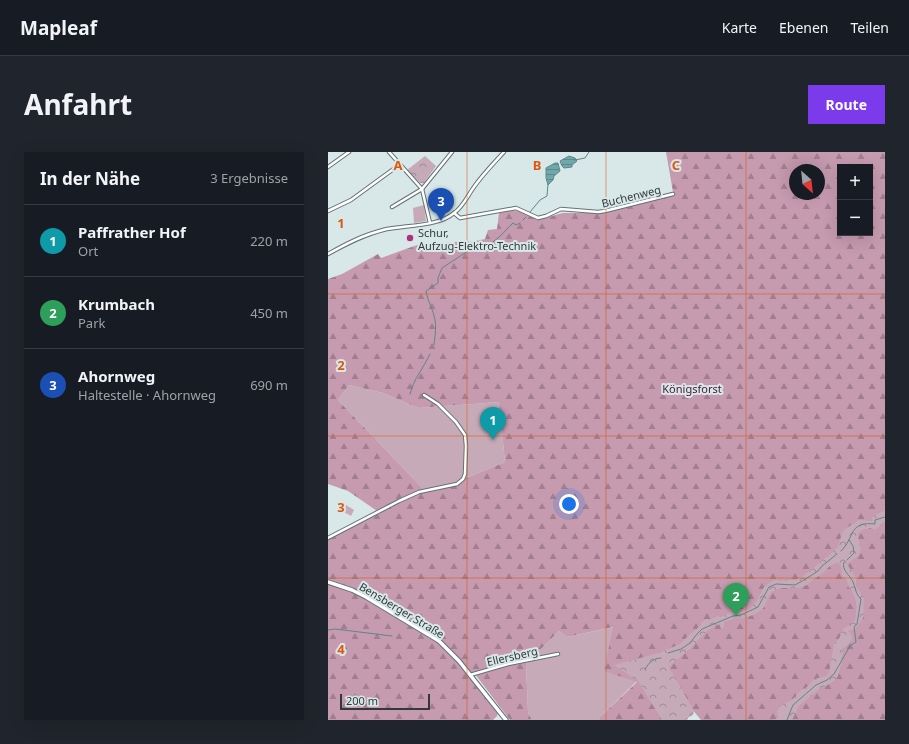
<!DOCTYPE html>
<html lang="de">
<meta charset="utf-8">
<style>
:root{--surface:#171b24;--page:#20242c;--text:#f1f3f6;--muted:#9ea1a6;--line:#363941;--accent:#7c3aed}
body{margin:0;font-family:"Noto Sans",sans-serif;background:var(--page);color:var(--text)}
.controls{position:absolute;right:12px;top:12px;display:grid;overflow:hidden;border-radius:0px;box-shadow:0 4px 16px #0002}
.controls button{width:36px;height:36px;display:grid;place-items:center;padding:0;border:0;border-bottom:1px solid var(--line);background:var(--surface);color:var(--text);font:20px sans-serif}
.compass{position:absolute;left:461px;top:12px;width:36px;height:36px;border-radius:50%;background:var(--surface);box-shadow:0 4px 16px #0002;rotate:153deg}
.scale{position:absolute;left:12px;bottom:10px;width:90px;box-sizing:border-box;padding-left:4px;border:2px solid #33393a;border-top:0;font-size:11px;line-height:14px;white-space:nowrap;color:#33393a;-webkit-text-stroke:3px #d8e8e9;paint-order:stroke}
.you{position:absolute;left:241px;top:352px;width:14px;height:14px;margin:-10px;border:3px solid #fff;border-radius:50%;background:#1a73e8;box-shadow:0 0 0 6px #1a73e833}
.badge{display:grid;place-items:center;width:26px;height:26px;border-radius:50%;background:var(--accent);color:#fff;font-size:13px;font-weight:700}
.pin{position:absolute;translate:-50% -33px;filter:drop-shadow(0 1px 2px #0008)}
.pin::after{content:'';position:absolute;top:21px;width:14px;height:12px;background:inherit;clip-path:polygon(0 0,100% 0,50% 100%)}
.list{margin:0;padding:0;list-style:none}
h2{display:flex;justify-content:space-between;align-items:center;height:52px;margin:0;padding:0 16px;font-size:17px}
h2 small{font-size:13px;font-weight:400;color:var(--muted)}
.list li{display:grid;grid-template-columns:26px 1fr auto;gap:12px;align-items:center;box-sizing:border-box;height:72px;padding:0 16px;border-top:1px solid var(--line)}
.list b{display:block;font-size:15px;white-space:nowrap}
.list p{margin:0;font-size:13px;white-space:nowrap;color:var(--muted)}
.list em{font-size:13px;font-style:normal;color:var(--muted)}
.map{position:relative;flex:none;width:557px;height:568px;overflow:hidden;border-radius:0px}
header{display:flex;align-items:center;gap:24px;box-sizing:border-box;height:56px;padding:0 20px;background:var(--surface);border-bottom:1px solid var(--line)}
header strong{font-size:19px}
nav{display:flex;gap:22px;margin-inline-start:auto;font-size:14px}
.intro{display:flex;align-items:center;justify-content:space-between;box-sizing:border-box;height:96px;padding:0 24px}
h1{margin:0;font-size:28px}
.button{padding:10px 18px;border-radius:0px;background:var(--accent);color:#fff;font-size:14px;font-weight:700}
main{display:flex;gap:24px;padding:0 24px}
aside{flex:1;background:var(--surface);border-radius:0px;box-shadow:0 4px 16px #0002}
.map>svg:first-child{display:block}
.grass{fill:#c6aab7}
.forest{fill:url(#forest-firs);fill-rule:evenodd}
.park{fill:url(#park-crowns)}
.water{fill:url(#water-rules);stroke:#5d8789}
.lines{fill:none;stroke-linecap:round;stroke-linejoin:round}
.stream{stroke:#5d8789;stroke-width:1}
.minor-casing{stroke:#637273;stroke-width:4.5}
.secondary-casing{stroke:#637273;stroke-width:5.5}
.minor{stroke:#fff;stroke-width:2.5}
.secondary{stroke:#fff;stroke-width:3.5}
.grid{fill:none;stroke:#df570e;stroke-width:1;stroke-opacity:0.55}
.poi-dot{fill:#b0307d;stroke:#d8e8e9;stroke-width:1.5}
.labels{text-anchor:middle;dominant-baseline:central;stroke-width:4;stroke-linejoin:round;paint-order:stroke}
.street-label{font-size:11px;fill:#33393a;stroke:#d8e8e9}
.poi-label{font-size:11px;fill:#33393a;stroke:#d8e8e9;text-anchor:start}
.park-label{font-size:11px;fill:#491433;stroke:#d8e8e9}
.grid-label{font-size:13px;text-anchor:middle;font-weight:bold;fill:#df570e;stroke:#d8e8e9;stroke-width:4;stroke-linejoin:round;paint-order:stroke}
</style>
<header>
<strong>Mapleaf</strong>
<nav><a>Karte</a><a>Ebenen</a><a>Teilen</a></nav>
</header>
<div class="intro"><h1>Anfahrt</h1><a class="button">Route</a></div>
<main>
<aside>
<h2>In der Nähe<small>3 Ergebnisse</small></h2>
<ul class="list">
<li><span class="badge" style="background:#0f9aa8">1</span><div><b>Paffrather Hof</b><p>Ort</p></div><em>220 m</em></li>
<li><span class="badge" style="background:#2e9e5b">2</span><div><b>Krumbach</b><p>Park</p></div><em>450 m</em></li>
<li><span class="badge" style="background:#1a4fb4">3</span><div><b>Ahornweg</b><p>Haltestelle · Ahornweg</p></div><em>690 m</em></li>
</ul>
</aside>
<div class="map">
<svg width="557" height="568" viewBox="0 0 557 568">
<defs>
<pattern id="forest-firs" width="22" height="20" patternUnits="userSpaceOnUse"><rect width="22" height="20" fill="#c69aaf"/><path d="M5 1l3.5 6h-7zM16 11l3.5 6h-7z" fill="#a17f8f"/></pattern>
<pattern id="park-crowns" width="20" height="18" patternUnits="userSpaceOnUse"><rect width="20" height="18" fill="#c6aab7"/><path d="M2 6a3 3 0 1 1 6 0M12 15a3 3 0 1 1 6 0" fill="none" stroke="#a18b96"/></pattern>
<pattern id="water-rules" width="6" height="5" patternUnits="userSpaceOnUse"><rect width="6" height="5" fill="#6fa8ab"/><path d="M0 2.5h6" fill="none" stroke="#5c8a8c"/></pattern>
</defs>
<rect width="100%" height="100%" fill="#d8e8e9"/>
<g class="grass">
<polygon points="96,53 98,69 86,71 85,56"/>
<polygon points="21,233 55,241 90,256 171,250 177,310 126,331 96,338 10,248"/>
<polygon points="13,350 26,358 23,364 12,358 8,358"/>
<polygon points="286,475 309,529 272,565 272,568 204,568 200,560 198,512 231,479 239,485"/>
</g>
<path class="forest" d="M 338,0 L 557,0 L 557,568 L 373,568 L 364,557 L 359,568 L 272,568 L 272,565 L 309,530 L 276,519 L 285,475 L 239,485 L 231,479 L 198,512 L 200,560 L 204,568 L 182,568 L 147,522 L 141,524 L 170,561 L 169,564 L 165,568 L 0,568 L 0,387 L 52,361 L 20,339 L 0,332 L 0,127 L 14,122 L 50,102 L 53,106 L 89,93 L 138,89 L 143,90 L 157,87 L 160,78 L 169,77 L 171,61 C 189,57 192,58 209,68 L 235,61 L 271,61 L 345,40 ZM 512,15 L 542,15 L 542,81 L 512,81 ZM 467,18 L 491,18 L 491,42 L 467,42 ZM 21,233 L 55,241 L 90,256 L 171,250 L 177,310 L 126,331 L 96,338 L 10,248 Z"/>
<g class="park">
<polygon points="97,4 108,14 96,31 92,31 79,18"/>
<path d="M 557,359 L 557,369 L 547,378 L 542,376 L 534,378 L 530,381 C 529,389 536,396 530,404 C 527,407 522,409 519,412 L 528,426 L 528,434 L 536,446 L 535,466 L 527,477 L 520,479 L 524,484 L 524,488 L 521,492 L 515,496 L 512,518 L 509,526 L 503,531 L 490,538 L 471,554 L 464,568 L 445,568 L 450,566 L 449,559 L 453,553 L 464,548 L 473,538 L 479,535 L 486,527 L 498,524 L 501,521 L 506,492 L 512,485 L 513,481 L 516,476 L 524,471 L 527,468 L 528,464 L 528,449 L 524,439 L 521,436 L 519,429 L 514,423 L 513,414 L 510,411 C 502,412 500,416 495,421 C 490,425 484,428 480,432 C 468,440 458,433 447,438 C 439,441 440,450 436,455 C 427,466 411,466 399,469 L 396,470 L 396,476 L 393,477 L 392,472 C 380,476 373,485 365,494 C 357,501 349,508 341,515 L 366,559 L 365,563 L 356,568 L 334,568 L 310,529 L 286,513 L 331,501 L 352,492 L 359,485 L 372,474 L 374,470 L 378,467 L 381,468 L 390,464 L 396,464 L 403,460 L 414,460 L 421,457 L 428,450 L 436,435 L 446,428 L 468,428 L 474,425 L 488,414 L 493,409 L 499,405 L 510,395 L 514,381 L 517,377 L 531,368 L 544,369 L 545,364 L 553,360 Z"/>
</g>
<g class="water">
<polygon points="241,4 247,6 249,9 244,13 244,15 236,16 234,14 232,9"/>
<polygon points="227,11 230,11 232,19 226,24 225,28 220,33 218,26 218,16"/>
</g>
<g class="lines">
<g class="stream">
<polyline points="247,8 257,6 261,0"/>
<polyline points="202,60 212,48 219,44 220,32"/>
<polyline points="195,68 198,65"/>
<path d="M 106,193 C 107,183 109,174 106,164 C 104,155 100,150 98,139 L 110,131 L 110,126 L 114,116 L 143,97 L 159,96 C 163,91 166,89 171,85 C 176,81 180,75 185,71 L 188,73 L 192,71"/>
<path d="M 82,242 C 86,226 95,217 102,202"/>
<path d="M 513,399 C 527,386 520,369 547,372 L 547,368 L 557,365"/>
<polyline points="519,408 526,401 525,394 521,388"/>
<polyline points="0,478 7,477 64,484"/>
<polyline points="340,501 353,497 362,491 369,482 374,477 405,464 413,463 430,455 441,435 448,432 467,433 476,428 490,419 494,414 509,402"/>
<path d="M 317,517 C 321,511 325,506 333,506"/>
<path d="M 459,568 L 465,553 L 488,533 L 499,528 L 506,522 L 522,494 L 528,490 L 526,475 L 529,472 L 533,447 C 527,441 528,437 525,430 C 522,423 513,418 516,410"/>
</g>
<g class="minor-casing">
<g id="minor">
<polyline points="61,0 94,37 102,71"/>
<polyline points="0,15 21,0"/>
<polyline points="64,55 94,37 124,0"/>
<polyline points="0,59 23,48 71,13"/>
<polyline points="126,61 132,66 188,56 210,66 218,64 233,57 270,60 277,59 345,42"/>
<path d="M 0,102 C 18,92 35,83 55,78 C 76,73 110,75 126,61 C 135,55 140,43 146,35 C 155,22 166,11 176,0"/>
<polyline points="0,386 71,349 91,340 129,332 135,327 137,322 138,294 137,283 128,270 110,252 96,243"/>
<polyline points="142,523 180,512 230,502"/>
</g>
</g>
<g class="secondary-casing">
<polyline id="secondary" points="0,430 24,438 38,445 111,489 131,509 178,568"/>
</g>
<use href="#minor" class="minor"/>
<use href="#secondary" class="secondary"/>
</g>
<path class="grid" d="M 139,0 L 139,568M 278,0 L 278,568M 418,0 L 418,568M 0,142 L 557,142M 0,284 L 557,284M 0,426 L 557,426"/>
<circle class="poi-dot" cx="82" cy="86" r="4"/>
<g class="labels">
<g class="street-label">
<text transform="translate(303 44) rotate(-14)">Buchenweg</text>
<text transform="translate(74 458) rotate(31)">Bensberger Straße</text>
<text transform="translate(184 504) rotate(-13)">Ellersberg</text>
</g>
<g class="poi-label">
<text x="90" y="80">Schur,<tspan x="90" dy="13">Aufzug-Elektro-Technik</tspan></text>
</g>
<g class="park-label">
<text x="364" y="236">Königsforst</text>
</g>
</g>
<g class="grid-label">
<text x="70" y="18">A</text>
<text x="209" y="18">B</text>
<text x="348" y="18">C</text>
<text x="13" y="76">1</text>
<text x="13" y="218">2</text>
<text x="13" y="360">3</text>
<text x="13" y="502">4</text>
</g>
</svg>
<div class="controls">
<button>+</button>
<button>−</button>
</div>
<svg class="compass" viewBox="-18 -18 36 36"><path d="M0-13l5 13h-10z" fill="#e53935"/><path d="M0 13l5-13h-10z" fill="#9ea1a6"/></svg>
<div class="scale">200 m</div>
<div class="you"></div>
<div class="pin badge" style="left:165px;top:288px;background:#0f9aa8">1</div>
<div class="pin badge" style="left:408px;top:464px;background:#2e9e5b">2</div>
<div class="pin badge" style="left:113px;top:69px;background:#1a4fb4">3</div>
</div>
</main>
